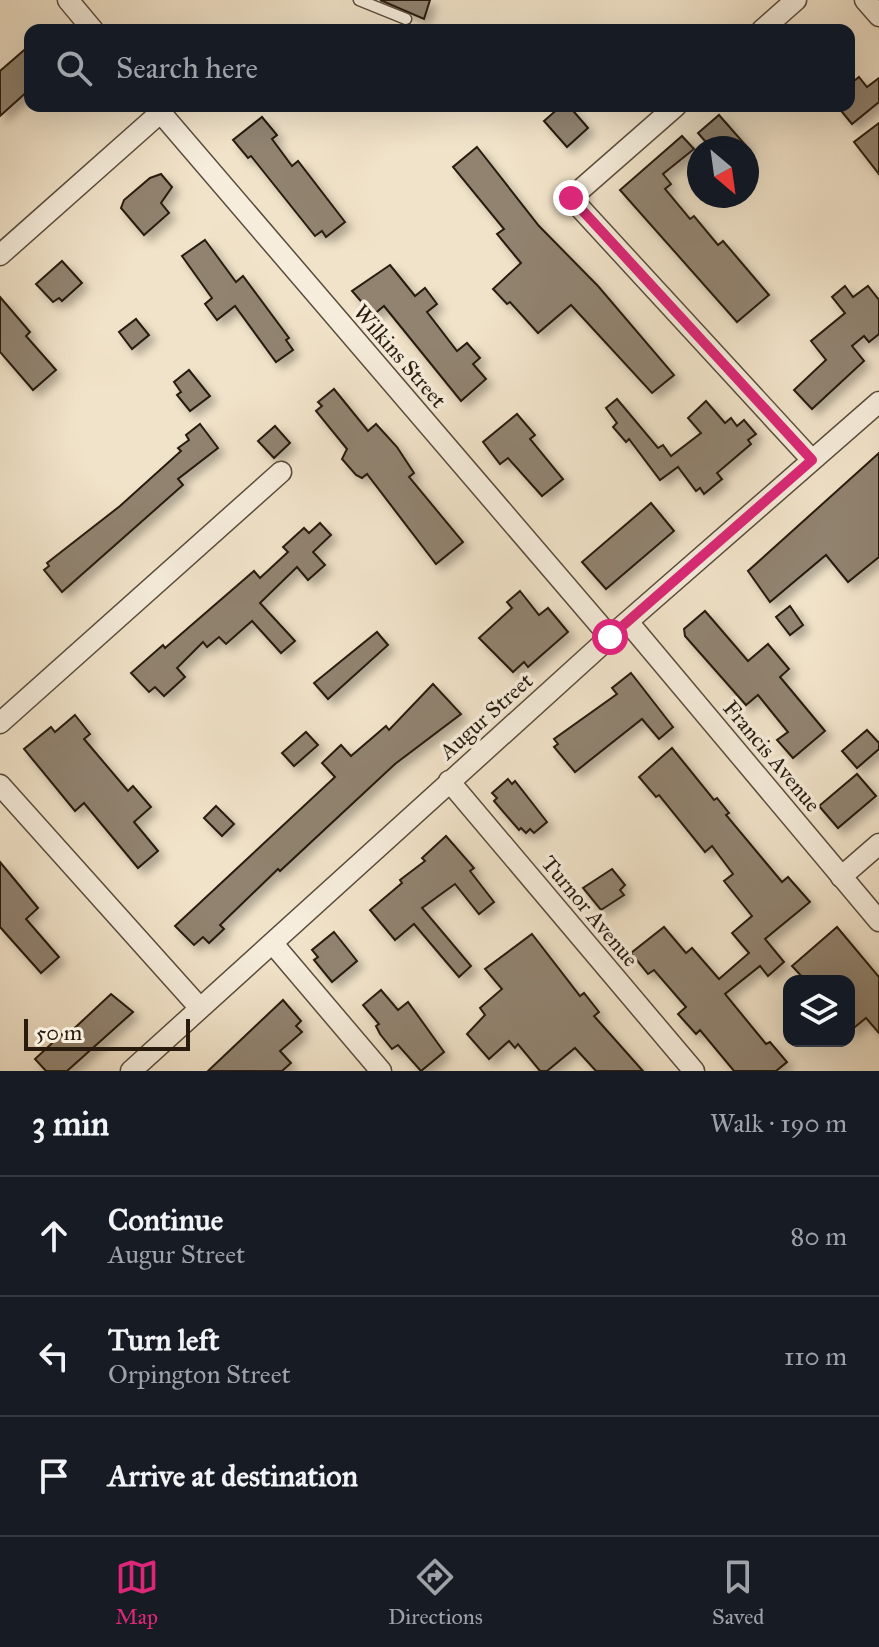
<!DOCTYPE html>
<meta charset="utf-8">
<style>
:root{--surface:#171b24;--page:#242831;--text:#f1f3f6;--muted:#9ea1a6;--line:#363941;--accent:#db2777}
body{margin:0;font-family:"IM FELL Great Primer",serif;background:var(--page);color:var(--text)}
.controls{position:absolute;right:24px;bottom:24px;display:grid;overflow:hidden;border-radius:16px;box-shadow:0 8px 32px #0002}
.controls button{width:72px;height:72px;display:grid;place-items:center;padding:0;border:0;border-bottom:2px solid var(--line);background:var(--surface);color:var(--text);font:40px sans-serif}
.compass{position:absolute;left:687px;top:136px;width:72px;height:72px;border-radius:50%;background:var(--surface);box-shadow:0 8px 32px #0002;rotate:151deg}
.scale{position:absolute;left:24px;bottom:20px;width:166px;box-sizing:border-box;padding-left:8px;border:4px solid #281b0e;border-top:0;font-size:22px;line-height:28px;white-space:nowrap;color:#281b0e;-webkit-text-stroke:6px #f6eddc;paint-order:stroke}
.stop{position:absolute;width:24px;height:24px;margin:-18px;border:6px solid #db2777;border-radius:50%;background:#fff}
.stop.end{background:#db2777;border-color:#fff;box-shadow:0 2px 8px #0008}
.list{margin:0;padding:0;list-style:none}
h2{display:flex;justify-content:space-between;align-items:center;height:104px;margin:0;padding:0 32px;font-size:34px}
h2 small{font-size:26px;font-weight:400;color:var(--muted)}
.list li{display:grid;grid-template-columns:52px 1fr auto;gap:24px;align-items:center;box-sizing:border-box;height:120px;padding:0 32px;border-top:2px solid var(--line)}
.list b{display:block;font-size:30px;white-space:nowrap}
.list p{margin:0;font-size:26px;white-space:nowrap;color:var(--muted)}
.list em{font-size:26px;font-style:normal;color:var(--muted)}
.icon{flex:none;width:44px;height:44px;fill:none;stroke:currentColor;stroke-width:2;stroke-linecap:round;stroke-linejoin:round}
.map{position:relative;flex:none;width:879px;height:1071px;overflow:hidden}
.search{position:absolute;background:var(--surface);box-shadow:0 8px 32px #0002;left:24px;right:24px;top:24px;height:88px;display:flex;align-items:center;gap:20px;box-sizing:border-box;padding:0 28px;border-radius:16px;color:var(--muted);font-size:30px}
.sheet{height:464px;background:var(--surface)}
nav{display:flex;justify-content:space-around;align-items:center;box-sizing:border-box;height:112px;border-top:2px solid var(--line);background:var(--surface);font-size:22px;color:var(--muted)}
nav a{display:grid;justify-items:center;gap:4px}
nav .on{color:var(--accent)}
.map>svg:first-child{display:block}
.building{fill:#91836f;stroke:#281b0e;stroke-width:2;filter:url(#shadow)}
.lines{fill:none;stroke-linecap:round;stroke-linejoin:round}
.service-casing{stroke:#5a4d3d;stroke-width:13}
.minor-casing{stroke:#5a4d3d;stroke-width:23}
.service{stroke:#f6eddc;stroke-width:10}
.minor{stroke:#f6eddc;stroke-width:20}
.route{stroke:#db2777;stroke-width:10}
.labels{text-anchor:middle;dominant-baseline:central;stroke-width:7;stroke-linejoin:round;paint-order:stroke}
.street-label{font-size:22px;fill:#281b0e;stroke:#f6eddc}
</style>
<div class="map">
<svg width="879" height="1071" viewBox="0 0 879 1071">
<defs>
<filter id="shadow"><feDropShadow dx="6" dy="6" stdDeviation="4" flood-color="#0004"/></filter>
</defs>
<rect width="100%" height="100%" fill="#f1e3c9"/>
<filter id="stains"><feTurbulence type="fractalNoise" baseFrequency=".0025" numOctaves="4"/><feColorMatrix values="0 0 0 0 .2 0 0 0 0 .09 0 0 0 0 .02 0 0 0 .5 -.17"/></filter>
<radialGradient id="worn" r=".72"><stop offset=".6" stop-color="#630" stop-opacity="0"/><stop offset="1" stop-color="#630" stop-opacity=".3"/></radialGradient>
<g class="building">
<polygon points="380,0 430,0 424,19"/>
<polygon points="30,45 30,89 0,116 0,71"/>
<polygon points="859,77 867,87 879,78 879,102 852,124 838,107 849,106 849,85"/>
<polygon points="561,106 569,106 588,128 567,147 544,121"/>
<polygon points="719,115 748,148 711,148 698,133"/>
<polygon points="262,117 277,135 272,139 292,166 298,161 345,222 326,237 322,231 315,236 251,156 248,158 233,140"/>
<polygon points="879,123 879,174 854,142"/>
<polygon points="682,136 694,149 663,174 671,184 665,189 690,219 694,216 718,245 723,241 769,295 737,322 620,190"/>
<polygon points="477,147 539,226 598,286 674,375 652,393 571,305 538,333 510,302 507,304 493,289 521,263 497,234 504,229 453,167"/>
<polygon points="161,174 172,187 161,203 169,213 144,235 121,208 124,200 150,178"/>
<polygon points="205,240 236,282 243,276 289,338 286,340 293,350 276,362 235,306 217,320 205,304 212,298 182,256"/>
<polygon points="62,261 82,283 62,301 59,298 53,302 36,284"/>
<polygon points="390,265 415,296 425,288 437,304 427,312 457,351 467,343 480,358 473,364 486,379 461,401 384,306 373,315 352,291"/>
<polygon points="845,286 853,297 868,286 879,300 879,334 869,342 864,336 852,346 864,361 812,409 794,390 826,360 811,341 845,313 832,297"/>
<polygon points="0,297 30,332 26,336 56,370 33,390 0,352"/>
<polygon points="136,319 149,335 132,349 119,332"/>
<polygon points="189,370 210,396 190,411 177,395 181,392 174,382"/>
<polygon points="334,389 368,431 376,424 397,447 414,473 409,477 463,542 436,564 367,474 362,478 356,475 342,459 347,449 316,411 322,406 318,402"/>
<polygon points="617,399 658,448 663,445 671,456 701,433 688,418 706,401 725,423 731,418 737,426 744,420 756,434 748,440 751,444 717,473 722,479 704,494 700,488 696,491 678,467 660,480 629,439 626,442 613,427 617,423 606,408"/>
<polygon points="517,414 535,435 530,439 563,479 542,496 508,458 500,464 483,442"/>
<polygon points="200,424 218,448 178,479 183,485 62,592 44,570 49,566 47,563 120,506 181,451 178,448 189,440 186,435"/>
<polygon points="275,426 290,443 274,458 258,441"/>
<polygon points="879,453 879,557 848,582 826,555 770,602 748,571"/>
<polygon points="651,503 674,531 606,589 582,562"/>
<polygon points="320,523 331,535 313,552 325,565 308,580 297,567 260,603 295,641 281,653 252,621 226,644 219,637 207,647 203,642 177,668 185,677 164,696 155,687 149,692 131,673 163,645 165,648 254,571 260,578 288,552 283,547 304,528 309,533"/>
<polygon points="520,591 539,615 548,608 568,632 528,667 524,662 513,672 479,638 512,608 507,602"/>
<polygon points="790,606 803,625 790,635 776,617"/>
<polygon points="705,611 748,661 768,644 789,669 780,677 825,731 793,758 777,740 788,732 758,695 746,705 685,636 684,629"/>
<polygon points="377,632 388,645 328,699 314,683"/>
<polygon points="631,673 673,727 659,739 642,719 575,772 554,747 558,744 554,739 617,694 612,688"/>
<polygon points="433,684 461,714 395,764 280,871 278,869 220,925 224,929 209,943 203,937 194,945 175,926 335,777 322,763 341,745 351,756 386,726 389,730"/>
<polygon points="75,715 90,734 84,739 128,791 133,786 151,807 134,822 158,851 138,868 84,803 75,811 24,749 51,727 55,732"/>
<polygon points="867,730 879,743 879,749 857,768 842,751"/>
<polygon points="306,732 318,745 294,766 282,753"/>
<polygon points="672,748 714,800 717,798 729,813 726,815 782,882 788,877 810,902 765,939 784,962 768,976 760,966 725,994 766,1044 770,1042 787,1062 776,1071 734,1071 700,1030 696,1034 678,1014 686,1007 654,970 648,974 631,953 664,927 686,953 692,948 719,979 749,953 732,933 752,916 724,881 733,874 712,846 705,852 659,795 656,797 639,777"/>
<polygon points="857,774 876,796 838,828 819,806"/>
<polygon points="508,779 512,784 515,781 547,822 534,833 530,829 526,833 521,828 519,830 494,801 497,798 492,793"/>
<polygon points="216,806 234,824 222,836 204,818"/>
<polygon points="446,836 474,868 470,871 494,902 479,914 455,884 422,908 471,966 459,977 414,924 395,940 370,910 402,883 400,880 425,861 422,858"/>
<polygon points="0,862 38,908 26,919 59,957 41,973 0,927"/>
<polygon points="612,869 625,885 620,890 624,895 601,910 583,888"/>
<polygon points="837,927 879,977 879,1033 866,1018 849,1032 849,981 806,981 792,966"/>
<polygon points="334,932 357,961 332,982 314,960 318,957 312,950"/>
<polygon points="532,934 580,996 584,993 599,1012 594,1016 643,1071 596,1071 575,1048 547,1071 540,1071 518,1044 515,1048 509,1041 489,1059 467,1034 485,1015 480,1008 502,989 485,969"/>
<polygon points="381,990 398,1010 408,1002 444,1052 421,1071 398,1045 392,1049 380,1034 376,1026 379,1024 363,1005"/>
<polygon points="111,994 133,1012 67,1071 46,1071 35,1059 62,1034 65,1037"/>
<polygon points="283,1000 301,1021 296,1026 302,1032 280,1051 291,1063 282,1071 208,1071"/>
</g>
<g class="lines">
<g class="service-casing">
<polyline id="service" points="359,0 406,19"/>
</g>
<g class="minor-casing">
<g id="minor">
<polyline points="68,0 93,30"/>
<polyline points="865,0 879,16"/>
<polyline points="762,30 796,0"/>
<polyline points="155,106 610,637"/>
<polyline points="676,106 571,198 812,460"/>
<polyline points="0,255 160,113"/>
<polyline points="628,622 879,921"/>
<polyline points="0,723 281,472"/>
<polyline points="449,781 694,1071"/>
<polyline points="0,785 199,1007"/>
<polyline points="841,877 879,844"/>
<polyline points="274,945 381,1071"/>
<polyline points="131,1071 610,637 879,402"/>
</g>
</g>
<use href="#service" class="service"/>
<use href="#minor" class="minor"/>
</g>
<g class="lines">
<polyline class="route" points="571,198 812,460 610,637"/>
</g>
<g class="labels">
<g class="street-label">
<text transform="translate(400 356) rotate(49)">Wilkins Street</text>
<text transform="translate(486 716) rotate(-42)">Augur Street</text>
<text transform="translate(772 756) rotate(50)">Francis Avenue</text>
<text transform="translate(590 911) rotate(50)">Turnor Avenue</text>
</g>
</g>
<rect width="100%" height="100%" filter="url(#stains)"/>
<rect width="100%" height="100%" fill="url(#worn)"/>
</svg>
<div class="controls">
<button><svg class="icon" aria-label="layers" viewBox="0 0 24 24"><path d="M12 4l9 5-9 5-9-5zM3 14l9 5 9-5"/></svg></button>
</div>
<svg class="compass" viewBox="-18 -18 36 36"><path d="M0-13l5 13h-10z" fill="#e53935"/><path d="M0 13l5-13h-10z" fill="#9ea1a6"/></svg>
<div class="scale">50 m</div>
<div class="stop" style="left:610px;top:637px"></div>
<div class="stop end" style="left:571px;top:198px"></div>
<div class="search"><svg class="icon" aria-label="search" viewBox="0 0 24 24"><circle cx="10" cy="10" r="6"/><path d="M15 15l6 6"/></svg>Search here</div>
</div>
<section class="sheet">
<h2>3 min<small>Walk · 190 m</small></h2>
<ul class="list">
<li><svg class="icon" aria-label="ahead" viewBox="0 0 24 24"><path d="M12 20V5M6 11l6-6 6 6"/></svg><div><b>Continue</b><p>Augur Street</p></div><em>80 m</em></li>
<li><svg class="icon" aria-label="left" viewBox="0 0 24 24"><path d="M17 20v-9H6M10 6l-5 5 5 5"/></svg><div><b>Turn left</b><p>Orpington Street</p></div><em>110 m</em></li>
<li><svg class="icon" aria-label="arrive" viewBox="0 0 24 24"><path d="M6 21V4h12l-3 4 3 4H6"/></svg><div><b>Arrive at destination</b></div></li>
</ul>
</section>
<nav>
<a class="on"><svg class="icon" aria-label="map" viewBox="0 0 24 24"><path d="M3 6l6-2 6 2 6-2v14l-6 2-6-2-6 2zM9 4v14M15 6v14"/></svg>Map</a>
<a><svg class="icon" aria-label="directions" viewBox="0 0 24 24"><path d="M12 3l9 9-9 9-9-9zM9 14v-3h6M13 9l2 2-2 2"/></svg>Directions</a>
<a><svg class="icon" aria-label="saved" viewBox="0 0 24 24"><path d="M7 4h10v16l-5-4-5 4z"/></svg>Saved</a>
</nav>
